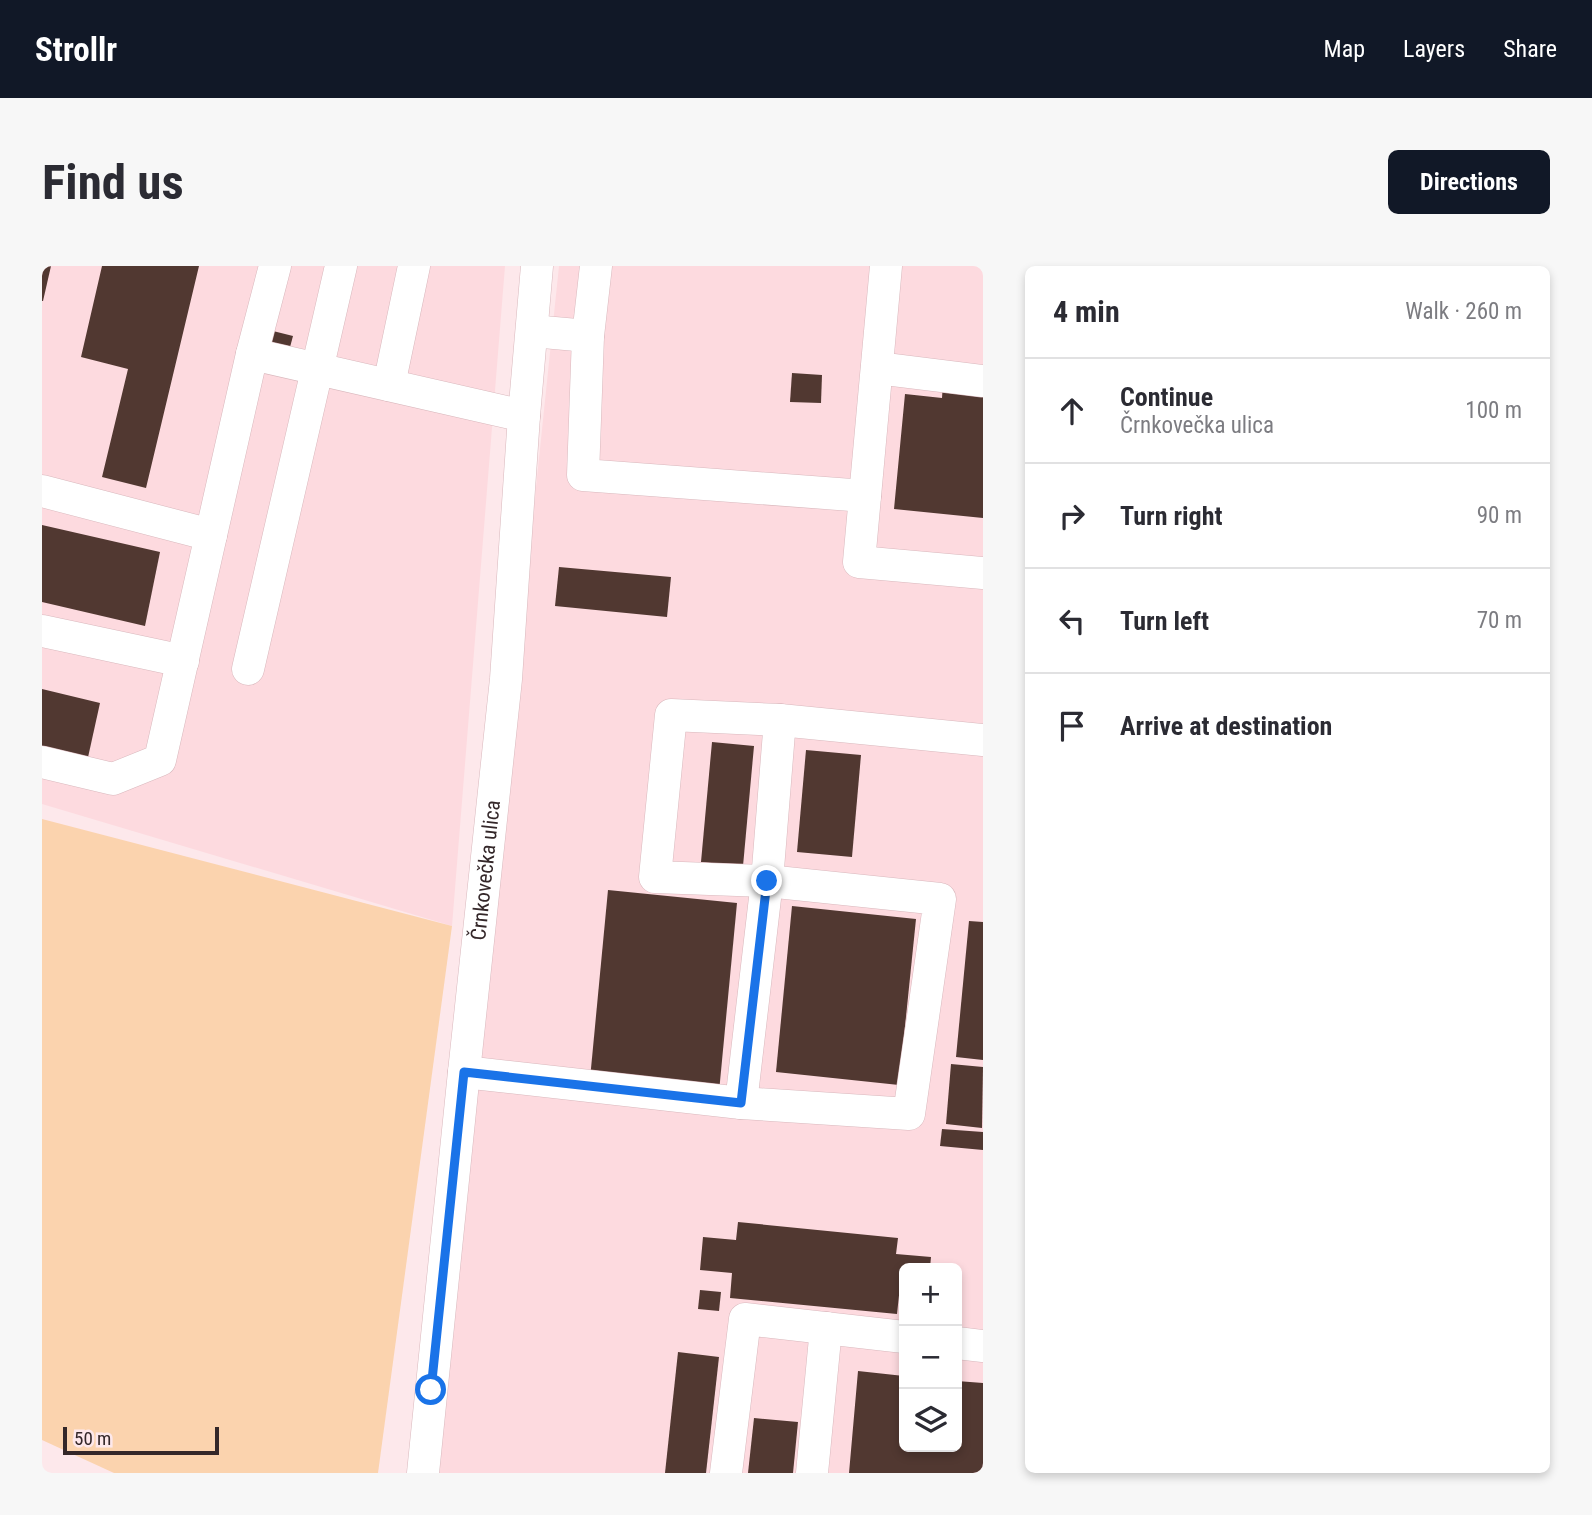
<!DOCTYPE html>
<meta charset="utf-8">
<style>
:root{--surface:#fff;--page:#f7f7f7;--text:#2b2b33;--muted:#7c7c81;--line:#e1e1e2;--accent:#111827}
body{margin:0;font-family:"Roboto Condensed",sans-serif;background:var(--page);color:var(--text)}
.controls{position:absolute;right:21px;bottom:21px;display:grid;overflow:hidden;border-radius:10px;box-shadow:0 4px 10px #0003}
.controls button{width:63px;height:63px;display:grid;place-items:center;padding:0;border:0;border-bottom:2px solid var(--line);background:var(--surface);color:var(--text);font:35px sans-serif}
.scale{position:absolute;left:21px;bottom:18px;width:156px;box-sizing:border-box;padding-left:7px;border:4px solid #342729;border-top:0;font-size:19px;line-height:24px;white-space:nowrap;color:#342729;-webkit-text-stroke:5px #fde8eb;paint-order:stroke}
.stop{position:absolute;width:21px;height:21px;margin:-16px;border:5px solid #1a73e8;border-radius:50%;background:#fff}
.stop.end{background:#1a73e8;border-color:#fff;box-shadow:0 2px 7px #0008}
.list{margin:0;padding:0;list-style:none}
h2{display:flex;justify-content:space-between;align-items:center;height:91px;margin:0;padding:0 28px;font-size:30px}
h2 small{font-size:23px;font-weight:400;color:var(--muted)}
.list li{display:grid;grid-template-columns:46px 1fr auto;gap:21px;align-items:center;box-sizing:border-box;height:105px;padding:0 28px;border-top:2px solid var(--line)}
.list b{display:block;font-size:26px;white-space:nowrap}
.list p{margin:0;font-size:23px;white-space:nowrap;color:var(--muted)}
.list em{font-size:23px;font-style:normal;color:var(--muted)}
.icon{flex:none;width:38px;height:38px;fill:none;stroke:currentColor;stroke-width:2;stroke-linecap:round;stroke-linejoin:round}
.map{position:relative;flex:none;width:941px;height:1207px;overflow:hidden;border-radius:10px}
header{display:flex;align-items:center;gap:42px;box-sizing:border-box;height:98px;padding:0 35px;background:var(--accent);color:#fff}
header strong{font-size:33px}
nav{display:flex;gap:38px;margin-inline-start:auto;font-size:24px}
.intro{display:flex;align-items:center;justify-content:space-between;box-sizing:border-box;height:168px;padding:0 42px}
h1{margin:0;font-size:49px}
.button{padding:18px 32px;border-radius:10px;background:var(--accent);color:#fff;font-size:24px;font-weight:700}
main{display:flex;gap:42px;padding:0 42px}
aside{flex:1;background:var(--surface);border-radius:10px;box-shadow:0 4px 10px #0003}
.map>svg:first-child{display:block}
.built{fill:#fddadf;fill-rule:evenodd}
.green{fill:#fbd3ae}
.building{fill:#513831}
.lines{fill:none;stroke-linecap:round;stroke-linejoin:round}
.minor-casing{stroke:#d9b8bd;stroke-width:33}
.minor{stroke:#fff;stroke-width:32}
.route{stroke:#1a73e8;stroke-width:9}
.labels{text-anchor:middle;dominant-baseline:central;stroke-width:7;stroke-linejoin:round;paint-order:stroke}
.street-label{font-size:21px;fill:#342729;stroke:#fde8eb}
</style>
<header>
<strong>Strollr</strong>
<nav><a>Map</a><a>Layers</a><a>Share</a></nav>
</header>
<div class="intro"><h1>Find us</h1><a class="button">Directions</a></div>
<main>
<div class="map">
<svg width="941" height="1207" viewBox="0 0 941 1207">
<rect width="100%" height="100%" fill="#fde8eb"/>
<g class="built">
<polygon points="0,0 463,0 410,660 0,538"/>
<path d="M 517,0 L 941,0 L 941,1207 L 394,1207 L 431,827 ZM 862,1002 L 915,1002 L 915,1181 L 862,1181 Z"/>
</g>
<polygon class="green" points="0,553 410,660 336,1207 72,1207 0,1174"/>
<g class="building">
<polygon points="0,0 9,0 1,35 0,35"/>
<polygon points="60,0 157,0 104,222 60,211 86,103 39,91"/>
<polygon points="231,65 251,70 240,111 220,106"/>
<polygon points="750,107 780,109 779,137 748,136"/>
<polygon points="901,116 941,120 941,252 852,243 863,128 900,132"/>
<polygon points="0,259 118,286 103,360 0,336"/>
<polygon points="517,301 629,311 625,351 513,340"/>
<polygon points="0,423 58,437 43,505 0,496"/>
<polygon points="670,476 712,480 701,600 659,596"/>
<polygon points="764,484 819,489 810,591 755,586"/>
<polygon points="566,624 695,637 677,826 548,813"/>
<polygon points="750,640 874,653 857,819 734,806"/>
<polygon points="927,655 941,656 941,794 914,791"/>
<polygon points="909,798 941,801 940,862 904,858"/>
<polygon points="900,863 941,866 941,884 898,880"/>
<polygon points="696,956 856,972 854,988 889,991 888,1002 862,1002 862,1020 858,1020 855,1048 688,1032 690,1007 658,1004 661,971 694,974"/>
<polygon points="658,1024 679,1026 677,1045 656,1043"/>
<polygon points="636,1086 677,1091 664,1207 623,1207"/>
<polygon points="816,1105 862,1110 862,1181 915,1181 915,1115 941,1117 941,1207 807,1207"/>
<polygon points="712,1152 756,1156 751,1207 706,1207"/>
</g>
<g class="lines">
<g class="minor-casing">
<g id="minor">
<polyline points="554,0 546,70 541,209 823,230"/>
<polyline points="844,0 817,296 941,307"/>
<polyline points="490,65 546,70"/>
<polyline points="210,88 233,0"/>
<polyline points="835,102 941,115"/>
<polyline points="347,119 372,0"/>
<polyline points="0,225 169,269"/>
<polyline points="0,365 141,395"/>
<polyline points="206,403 299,0"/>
<polyline points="0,496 71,513 118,494 210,88 482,150"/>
<polyline points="422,806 699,837 725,615 613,611 629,449 738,454 941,474"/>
<polyline points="699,837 867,848 898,633 725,615 738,454"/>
<polyline points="915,1077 941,1080"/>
<path id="s1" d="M 381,1207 L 422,806 L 464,413 L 482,150 L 495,0"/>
<polyline points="684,1207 703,1053 862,1071"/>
<polyline points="770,1207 784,1062"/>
</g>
</g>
<use href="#minor" class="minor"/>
</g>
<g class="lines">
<polyline class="route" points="389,1124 422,806 699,837 725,615"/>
</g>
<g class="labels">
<g class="street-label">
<text stroke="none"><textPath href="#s1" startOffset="606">Črnkovečka ulica</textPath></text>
</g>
</g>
</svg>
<div class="controls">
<button>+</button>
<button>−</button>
<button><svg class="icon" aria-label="layers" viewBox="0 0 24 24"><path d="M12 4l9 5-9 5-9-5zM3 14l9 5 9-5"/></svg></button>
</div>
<div class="scale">50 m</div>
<div class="stop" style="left:389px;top:1124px"></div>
<div class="stop end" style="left:725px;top:615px"></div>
</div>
<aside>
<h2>4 min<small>Walk · 260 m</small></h2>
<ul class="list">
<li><svg class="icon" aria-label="ahead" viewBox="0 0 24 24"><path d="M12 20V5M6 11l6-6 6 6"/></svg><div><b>Continue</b><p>Črnkovečka ulica</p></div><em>100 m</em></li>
<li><svg class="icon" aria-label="right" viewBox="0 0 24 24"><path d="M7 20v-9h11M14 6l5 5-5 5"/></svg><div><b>Turn right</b></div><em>90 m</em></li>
<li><svg class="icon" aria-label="left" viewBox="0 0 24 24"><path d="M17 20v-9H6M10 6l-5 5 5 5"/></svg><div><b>Turn left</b></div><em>70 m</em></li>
<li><svg class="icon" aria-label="arrive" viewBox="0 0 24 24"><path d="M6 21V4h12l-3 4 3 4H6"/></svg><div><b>Arrive at destination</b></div></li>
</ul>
</aside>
</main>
